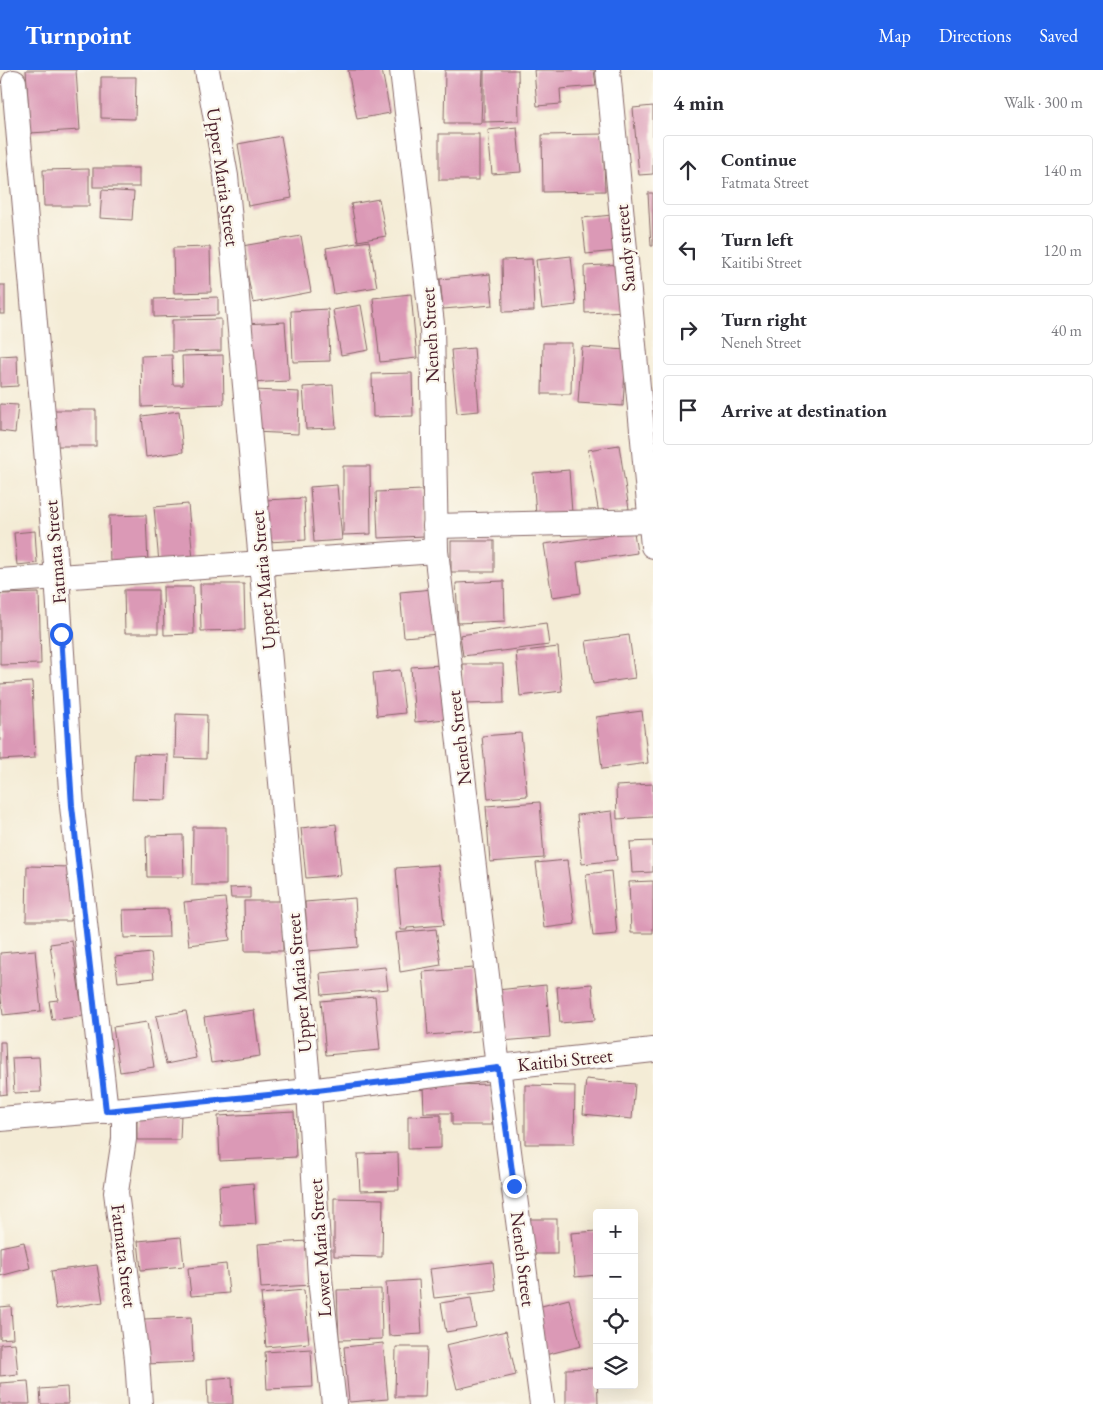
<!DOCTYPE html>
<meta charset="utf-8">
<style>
:root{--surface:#fff;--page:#f7f7f7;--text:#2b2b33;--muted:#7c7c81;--line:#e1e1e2;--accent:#2563eb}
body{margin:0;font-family:"EB Garamond",serif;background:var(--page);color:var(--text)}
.controls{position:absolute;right:15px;bottom:15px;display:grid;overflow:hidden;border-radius:5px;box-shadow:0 5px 20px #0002}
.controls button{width:45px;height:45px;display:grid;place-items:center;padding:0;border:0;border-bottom:1px solid var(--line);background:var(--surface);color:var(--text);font:25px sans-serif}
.stop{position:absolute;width:15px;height:15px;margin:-11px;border:4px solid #2563eb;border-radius:50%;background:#fff}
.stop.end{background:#2563eb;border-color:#fff;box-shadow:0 1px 5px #0008}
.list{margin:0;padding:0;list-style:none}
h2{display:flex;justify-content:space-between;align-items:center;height:65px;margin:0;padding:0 20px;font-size:21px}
h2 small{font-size:16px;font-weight:400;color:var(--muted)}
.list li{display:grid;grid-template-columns:32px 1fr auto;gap:15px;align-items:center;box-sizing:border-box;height:70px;margin:0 10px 10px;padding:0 10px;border:1px solid var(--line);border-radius:5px}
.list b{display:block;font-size:19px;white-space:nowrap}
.list p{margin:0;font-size:16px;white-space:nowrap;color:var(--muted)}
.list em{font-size:16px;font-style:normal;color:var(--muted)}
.icon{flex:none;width:28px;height:28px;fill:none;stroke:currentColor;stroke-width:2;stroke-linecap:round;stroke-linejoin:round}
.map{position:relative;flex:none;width:653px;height:1334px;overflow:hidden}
header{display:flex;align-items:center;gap:30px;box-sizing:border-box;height:70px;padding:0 25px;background:var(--accent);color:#fff}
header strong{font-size:24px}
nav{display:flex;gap:28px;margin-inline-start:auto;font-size:18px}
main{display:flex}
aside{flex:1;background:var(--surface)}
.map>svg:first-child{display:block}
.building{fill:#db99b6}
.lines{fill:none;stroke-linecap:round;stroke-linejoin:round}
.street-casing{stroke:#866767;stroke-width:26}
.street{stroke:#fff;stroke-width:24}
.route{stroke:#2563eb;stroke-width:6}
.labels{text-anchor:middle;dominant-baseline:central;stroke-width:4.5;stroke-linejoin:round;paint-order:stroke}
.street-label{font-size:19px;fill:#4a1f2b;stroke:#fbf7ec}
</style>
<header>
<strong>Turnpoint</strong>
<nav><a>Map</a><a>Directions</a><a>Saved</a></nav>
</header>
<main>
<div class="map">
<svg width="653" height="1334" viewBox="0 0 653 1334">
<rect width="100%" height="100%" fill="#fbf7ec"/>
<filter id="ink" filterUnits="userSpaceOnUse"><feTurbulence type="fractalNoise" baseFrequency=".02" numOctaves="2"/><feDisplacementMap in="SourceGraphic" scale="10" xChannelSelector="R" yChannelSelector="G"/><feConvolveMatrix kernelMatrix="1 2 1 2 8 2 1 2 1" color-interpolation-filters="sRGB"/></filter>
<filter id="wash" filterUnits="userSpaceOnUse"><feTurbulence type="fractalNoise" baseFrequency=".0096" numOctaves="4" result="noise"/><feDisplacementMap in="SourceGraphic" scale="20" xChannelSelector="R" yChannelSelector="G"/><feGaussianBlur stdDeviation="1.12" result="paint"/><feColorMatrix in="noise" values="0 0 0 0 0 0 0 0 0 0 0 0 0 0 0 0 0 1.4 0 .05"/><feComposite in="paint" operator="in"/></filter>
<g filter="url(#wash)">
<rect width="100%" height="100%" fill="#f4ecd6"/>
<g id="blocks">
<g class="building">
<polygon points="26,0 76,0 80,60 30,63"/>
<polygon points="348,0 382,0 390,43 357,49"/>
<polygon points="445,0 483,0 481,53 444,53"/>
<polygon points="484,0 518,0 519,51 484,52"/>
<polygon points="534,0 594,0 596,16 560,19 561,34 537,36"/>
<polygon points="101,7 136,7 135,49 101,48"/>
<polygon points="653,36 653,104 639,105 633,38"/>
<polygon points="517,57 521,102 492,104 488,60"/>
<rect x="439" y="64" width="40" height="46"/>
<polygon points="603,64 605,121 543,122 542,65"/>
<polygon points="281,66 292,128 248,136 238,74"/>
<rect x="93" y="98" width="46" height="19"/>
<polygon points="89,99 89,136 44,136 43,100"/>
<polygon points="102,120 134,122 132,150 100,148"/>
<polygon points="648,123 653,123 653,176 651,176"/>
<polygon points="379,129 386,166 358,171 351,134"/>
<polygon points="612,145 617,181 586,184 582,148"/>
<polygon points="301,166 311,222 253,233 242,176"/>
<polygon points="369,171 377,217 334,224 326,178"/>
<polygon points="210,177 211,222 174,223 173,178"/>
<polygon points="571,186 576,235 542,239 536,190"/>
<polygon points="532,189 534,241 503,242 502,190"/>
<polygon points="625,194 627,241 585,243 584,196"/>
<polygon points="490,204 493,235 443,239 440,209"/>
<rect x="0" y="215" width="5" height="29"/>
<polygon points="411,224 417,288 380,292 373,228"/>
<polygon points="218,227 218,245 154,247 154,229"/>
<polygon points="361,235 369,280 341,285 333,240"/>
<polygon points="328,239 330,291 293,292 291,241"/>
<polygon points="221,249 221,281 172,282 172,250"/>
<polygon points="285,252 289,311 247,313 244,254"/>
<polygon points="543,273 572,273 571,324 542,324"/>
<polygon points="582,277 626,280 623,336 578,333"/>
<polygon points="474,278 479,341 457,343 451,280"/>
<polygon points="17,285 18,316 0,317 0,286"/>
<polygon points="172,285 173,315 183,315 182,286 223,285 224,334 142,337 141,286"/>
<polygon points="412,303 413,346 373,347 372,304"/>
<polygon points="333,315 336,358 306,359 303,317"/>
<polygon points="254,320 299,322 298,364 253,362"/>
<polygon points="0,334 18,335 15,363 0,361"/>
<rect x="52" y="340" width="44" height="36"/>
<polygon points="179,341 183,382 146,387 142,346"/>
<polygon points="619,375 629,439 599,444 588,380"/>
<polygon points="343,396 370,396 371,464 343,465"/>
<polygon points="569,400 572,443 536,445 533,403"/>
<polygon points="337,415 342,470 314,472 310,417"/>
<polygon points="423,420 425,466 378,468 376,422"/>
<polygon points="304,428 306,470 267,472 265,430"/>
<polygon points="188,434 193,490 159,493 154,437"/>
<polygon points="146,445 148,495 110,496 109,446"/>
<polygon points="35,461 37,493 17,495 14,463"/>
<polygon points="634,462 637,483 577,492 581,523 552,527 544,474"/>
<rect x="451" y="471" width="43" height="31"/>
<polygon points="504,511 505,551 458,553 456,513"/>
<polygon points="200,514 244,514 245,560 201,561"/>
<polygon points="163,517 193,517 194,564 164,565"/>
<polygon points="433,519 438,564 404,567 400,522"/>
<polygon points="124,520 158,520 158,563 125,563"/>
<polygon points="39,523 41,594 0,595 0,524"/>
<polygon points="546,553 549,575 463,586 460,565"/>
<polygon points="629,565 635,608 593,614 586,571"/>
<polygon points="558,577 562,621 520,626 516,582"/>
<polygon points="463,594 503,594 504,633 463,634"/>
<polygon points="442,595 446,649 415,652 411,597"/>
<polygon points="400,600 405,643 377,646 373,603"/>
<polygon points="32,612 35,688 0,690 0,614"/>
<polygon points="642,641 648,693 602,699 596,647"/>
<polygon points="176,644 207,645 206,689 175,688"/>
<polygon points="521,663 527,726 488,729 482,666"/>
<polygon points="134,684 168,685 166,730 132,729"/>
<polygon points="653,714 653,747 617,749 616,716"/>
<polygon points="540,732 544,788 490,792 486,736"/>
<polygon points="612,741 617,790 582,794 577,745"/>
<polygon points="336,754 341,805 306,808 301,758"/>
<polygon points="193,757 226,757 226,815 192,815"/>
<polygon points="183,765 184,807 147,807 146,766"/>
<polygon points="653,771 653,802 632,803 630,772"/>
<polygon points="567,790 575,854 544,858 536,793"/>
<polygon points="438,795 444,855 407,858 407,860 401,860 396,798"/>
<polygon points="27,796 71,797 71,851 26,851"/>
<polygon points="611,801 617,864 593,866 586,804"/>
<polygon points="653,811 653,863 631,863 629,812"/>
<polygon points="250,817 250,828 231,828 230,818"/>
<polygon points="225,828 230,870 189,875 184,832"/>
<polygon points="355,828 358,877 308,881 305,832"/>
<polygon points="244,831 282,831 283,881 245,881"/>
<polygon points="168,839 169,867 124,868 123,840"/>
<polygon points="436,859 441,895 400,902 396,863"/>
<polygon points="72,871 83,946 52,950 49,931 58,930 50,874"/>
<polygon points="35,880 41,941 3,945 0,918 0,883"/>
<polygon points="151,883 154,908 118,912 115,887"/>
<polygon points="385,897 388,919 322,925 320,903"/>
<polygon points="474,898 479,961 428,965 423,902"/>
<polygon points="592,914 595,950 560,953 557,917"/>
<polygon points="546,915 550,967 502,971 497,920"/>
<polygon points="375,926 380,980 326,985 321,931"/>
<polygon points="254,940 260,986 211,993 204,947"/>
<polygon points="186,941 196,988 166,994 156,946"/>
<polygon points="147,952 154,997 120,1002 113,957"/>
<polygon points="0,972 5,972 7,1024 0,1025"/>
<polygon points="39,987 41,1022 14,1023 12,988"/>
<polygon points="586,1009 635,1014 632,1049 583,1044"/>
<polygon points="490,1014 492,1055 452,1055 452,1043 424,1043 423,1016"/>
<polygon points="525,1015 575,1016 574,1074 525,1074"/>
<polygon points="294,1042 296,1087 220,1091 218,1046"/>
<polygon points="137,1044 181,1044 180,1070 137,1070"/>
<polygon points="441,1045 441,1078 408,1079 408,1046"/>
<polygon points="398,1083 399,1120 360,1121 358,1084"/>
<polygon points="253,1113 256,1154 221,1156 219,1116"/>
<polygon points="334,1128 383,1129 382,1187 334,1186"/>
<rect x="528" y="1149" width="29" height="35"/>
<polygon points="597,1161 597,1205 575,1207 571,1163"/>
<polygon points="181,1167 184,1196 141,1200 138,1171"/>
<polygon points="308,1171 311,1215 261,1218 258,1174"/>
<polygon points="24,1172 30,1198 0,1206 0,1177"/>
<polygon points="493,1192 496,1221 434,1228 430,1199"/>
<polygon points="226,1194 229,1223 191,1226 188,1198"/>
<polygon points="97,1195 103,1232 56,1239 51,1201"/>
<polygon points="419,1210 422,1264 389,1266 386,1212"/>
<polygon points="381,1219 382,1269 339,1270 337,1220"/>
<polygon points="304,1220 309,1273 266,1277 261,1224"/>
<polygon points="471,1228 476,1257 446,1262 441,1233"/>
<polygon points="569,1229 581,1276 545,1285 534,1238"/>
<polygon points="11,1236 13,1268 0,1269 0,1237"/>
<polygon points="191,1247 193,1292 146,1294 144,1249"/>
<polygon points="506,1261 516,1305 457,1319 446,1275"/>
<polygon points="15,1273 18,1304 0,1306 0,1274"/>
<polygon points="383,1273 388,1329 349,1332 344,1277"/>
<polygon points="396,1277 427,1277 425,1327 395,1327"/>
<polygon points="311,1279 313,1317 267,1319 265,1282"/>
<polygon points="597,1298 598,1334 566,1334 566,1299"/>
<polygon points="232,1307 233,1334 208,1334 207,1309"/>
<polygon points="28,1311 30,1334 0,1334 0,1313"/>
<polygon points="67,1317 68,1334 41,1334 40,1319"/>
</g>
</g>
</g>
<g filter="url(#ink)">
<use href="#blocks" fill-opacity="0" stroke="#866767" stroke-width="1"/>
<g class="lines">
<g class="street-casing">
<g id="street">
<polyline points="207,0 226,106 309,1021 320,1209 334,1334"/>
<polyline points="402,0 432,254 436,481 498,997 542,1334"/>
<polyline points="608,0 653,476"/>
<polyline points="14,12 57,506 72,736 106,1041"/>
<polyline points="435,456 651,451"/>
<polyline points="0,511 436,481"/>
<polyline points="124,1039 124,1069 116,1122 137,1289 140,1334"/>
<polyline points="0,1049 124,1039 309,1021 498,997 653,980"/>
</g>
</g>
<use href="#street" class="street"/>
</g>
</g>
<g class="lines" filter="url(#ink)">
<polyline class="route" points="61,564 72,736 106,1041 309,1021 498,998 514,1116"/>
</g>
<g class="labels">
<g class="street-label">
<text transform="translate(223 107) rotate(82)">Upper Maria Street</text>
<text transform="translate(625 178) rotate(-95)">Sandy street</text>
<text transform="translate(430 265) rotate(-93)">Neneh Street</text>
<text transform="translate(55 482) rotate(-95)">Fatmata Street</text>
<text transform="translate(263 510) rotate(-95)">Upper Maria Street</text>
<text transform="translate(459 668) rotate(-97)">Neneh Street</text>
<text transform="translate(299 913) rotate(-95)">Upper Maria Street</text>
<text transform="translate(565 990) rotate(-6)">Kaitibi Street</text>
<text transform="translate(320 1178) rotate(-94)">Lower Maria Street</text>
<text transform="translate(124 1186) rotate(83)">Fatmata Street</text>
<text transform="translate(523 1189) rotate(83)">Neneh Street</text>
</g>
</g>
</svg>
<div class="controls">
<button>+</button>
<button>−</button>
<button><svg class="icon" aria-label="locate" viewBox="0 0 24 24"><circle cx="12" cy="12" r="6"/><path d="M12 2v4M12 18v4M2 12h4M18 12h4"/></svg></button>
<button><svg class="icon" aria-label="layers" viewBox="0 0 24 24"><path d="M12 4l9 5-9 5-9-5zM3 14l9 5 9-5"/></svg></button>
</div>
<div class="stop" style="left:61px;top:564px"></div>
<div class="stop end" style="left:514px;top:1116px"></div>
</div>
<aside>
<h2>4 min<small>Walk · 300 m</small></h2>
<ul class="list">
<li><svg class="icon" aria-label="ahead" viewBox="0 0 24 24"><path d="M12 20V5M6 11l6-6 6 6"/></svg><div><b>Continue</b><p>Fatmata Street</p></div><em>140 m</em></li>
<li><svg class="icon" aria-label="left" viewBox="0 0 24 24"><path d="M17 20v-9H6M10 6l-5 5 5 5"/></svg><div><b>Turn left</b><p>Kaitibi Street</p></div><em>120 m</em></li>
<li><svg class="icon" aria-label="right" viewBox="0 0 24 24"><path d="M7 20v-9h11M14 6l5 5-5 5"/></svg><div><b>Turn right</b><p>Neneh Street</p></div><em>40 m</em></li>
<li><svg class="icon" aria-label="arrive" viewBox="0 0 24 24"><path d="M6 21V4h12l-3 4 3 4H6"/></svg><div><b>Arrive at destination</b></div></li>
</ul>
</aside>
</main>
